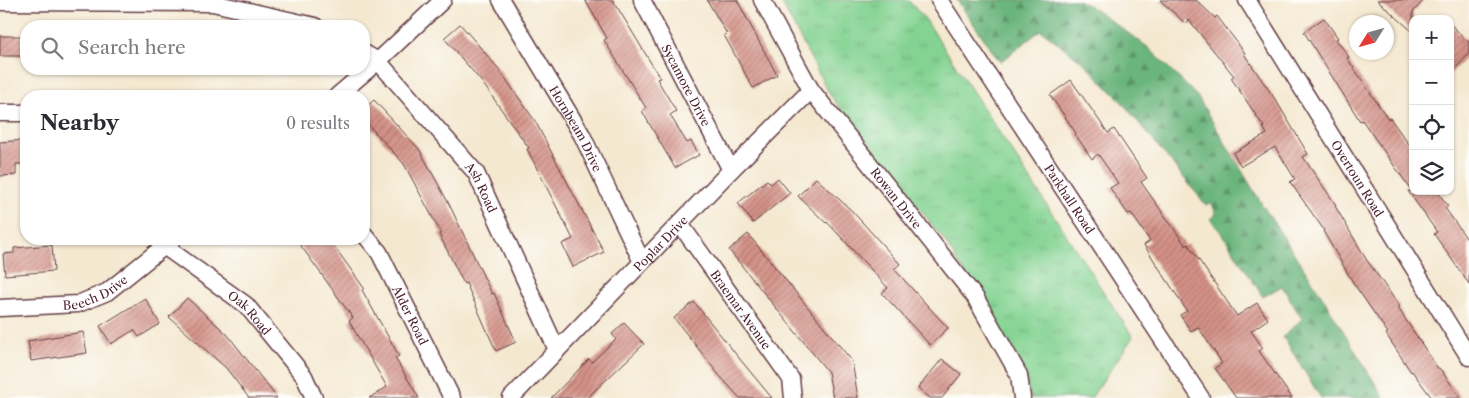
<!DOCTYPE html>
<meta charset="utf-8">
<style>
:root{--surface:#fff;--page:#f7f7f7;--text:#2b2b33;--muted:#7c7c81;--line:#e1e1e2}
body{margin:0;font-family:"Libre Caslon Text",serif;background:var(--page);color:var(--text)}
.controls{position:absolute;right:15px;top:15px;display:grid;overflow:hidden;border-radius:10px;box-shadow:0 1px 4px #0004}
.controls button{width:45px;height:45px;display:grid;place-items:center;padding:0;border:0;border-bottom:1px solid var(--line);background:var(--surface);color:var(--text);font:25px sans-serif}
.compass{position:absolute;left:1349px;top:15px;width:45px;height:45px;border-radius:50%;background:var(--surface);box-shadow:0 1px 4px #0004;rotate:233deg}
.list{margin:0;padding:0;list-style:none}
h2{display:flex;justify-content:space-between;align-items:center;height:65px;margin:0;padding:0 20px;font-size:21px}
h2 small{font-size:16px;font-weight:400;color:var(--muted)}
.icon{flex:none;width:28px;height:28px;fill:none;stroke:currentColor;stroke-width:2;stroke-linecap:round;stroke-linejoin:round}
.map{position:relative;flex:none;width:1469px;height:398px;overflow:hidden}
.search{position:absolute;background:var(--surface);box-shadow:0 1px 4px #0004;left:20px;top:20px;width:350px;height:55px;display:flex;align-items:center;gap:12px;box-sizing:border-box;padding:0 18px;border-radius:20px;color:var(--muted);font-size:19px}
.panel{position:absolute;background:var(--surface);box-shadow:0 1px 4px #0004;left:20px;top:90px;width:350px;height:155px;border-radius:20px}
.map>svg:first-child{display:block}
.grass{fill:url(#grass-tufts);stroke:#67795f}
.forest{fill:url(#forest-firs);stroke:#5a6a54}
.building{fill:url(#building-hatch)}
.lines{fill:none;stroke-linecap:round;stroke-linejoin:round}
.street-casing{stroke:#643d44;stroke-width:19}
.street{stroke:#fff;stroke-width:16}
.labels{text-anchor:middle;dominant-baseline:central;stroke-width:4;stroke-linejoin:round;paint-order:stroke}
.street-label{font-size:12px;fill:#4a1f2b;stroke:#fdfcf7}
</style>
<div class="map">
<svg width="1469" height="398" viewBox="0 0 1469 398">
<defs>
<pattern id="grass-tufts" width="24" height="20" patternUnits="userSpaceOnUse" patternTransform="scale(1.25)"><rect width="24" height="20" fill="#84d393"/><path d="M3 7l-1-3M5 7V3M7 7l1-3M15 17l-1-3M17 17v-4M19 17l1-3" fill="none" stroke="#74b57f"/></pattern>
<pattern id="forest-firs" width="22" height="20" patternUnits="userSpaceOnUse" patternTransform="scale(1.25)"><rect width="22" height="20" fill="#6bb57d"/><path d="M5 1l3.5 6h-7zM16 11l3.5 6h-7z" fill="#5a9367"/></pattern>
<pattern id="building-hatch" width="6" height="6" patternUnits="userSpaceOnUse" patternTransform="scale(1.25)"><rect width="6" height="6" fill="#d49288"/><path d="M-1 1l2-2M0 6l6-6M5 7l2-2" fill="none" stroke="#ae776f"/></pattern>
</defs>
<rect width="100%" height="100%" fill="#fdfcf7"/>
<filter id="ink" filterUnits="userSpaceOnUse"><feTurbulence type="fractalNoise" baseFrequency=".02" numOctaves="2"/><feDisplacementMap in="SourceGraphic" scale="10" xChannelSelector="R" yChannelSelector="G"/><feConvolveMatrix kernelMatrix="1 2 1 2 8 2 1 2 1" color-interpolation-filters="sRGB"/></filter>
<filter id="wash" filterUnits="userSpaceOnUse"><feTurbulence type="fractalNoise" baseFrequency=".0096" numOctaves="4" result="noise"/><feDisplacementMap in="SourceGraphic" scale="20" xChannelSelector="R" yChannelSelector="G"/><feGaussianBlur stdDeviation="1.12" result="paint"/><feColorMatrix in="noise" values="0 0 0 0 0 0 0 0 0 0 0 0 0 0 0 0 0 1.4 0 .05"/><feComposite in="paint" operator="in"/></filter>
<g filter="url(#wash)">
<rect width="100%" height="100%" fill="#f4e8d0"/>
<polygon class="grass" points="780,0 908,0 926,20 1133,337 1091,398 1031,398 1019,360 944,240 830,95"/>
<polygon class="forest" points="957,0 1078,0 1093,8 1149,48 1197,96 1263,206 1317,288 1384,398 1321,398 1283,337 1302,319 1282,286 1263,297 1223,235 1210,219 1216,214 1212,204 1206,205 1121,101 1085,64 1041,30 1000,62"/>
<g id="blocks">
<g class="building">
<polygon points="585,0 613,0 660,78 657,79 676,111 670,115 687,143 691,141 699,155 675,168 642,111 646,108 604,40 607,38"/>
<polygon points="707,0 737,0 777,75 753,88 724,35 727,34"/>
<polygon points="1160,0 1196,0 1215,18 1217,16 1245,53 1244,54 1277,102 1308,154 1303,157 1336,205 1335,206 1366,259 1400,307 1398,308 1439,370 1440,369 1461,398 1432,398 1412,371 1411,372 1386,334 1388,333 1354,284 1323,231 1324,230 1290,182 1295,179 1275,147 1241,166 1233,153 1267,134 1263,127 1264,127 1231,78 1234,76 1189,20 1186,24"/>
<polygon points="1377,0 1424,0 1413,12 1413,32"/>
<polygon points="1324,18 1338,38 1336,39 1349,57 1347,58 1388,119 1390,118 1413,150 1413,191 1437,191 1448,206 1445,208 1469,242 1469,284 1434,234 1437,232 1408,191 1412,191 1362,120 1360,121 1304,32"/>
<polygon points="460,24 498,68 535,121 604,252 573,267 562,244 573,239 527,149 529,148 481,81 444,38"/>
<polygon points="1450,24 1469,42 1469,54 1450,74"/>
<rect x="0" y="36" width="26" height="20"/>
<polygon points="1071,80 1108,133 1114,129 1147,178 1141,182 1186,246 1188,244 1237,316 1257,303 1268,319 1251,331 1263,348 1259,351 1292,398 1236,398 1215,368 1222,363 1198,327 1191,331 1180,315 1187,311 1144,245 1150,241 1131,213 1128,214 1110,188 1118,183 1098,154 1092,159 1075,134 1076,133 1050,95"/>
<polygon points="374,100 419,149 449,204 492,294 494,293 516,342 496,351 466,283 464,284 439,234 441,233 404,164 364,120 364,109"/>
<polygon points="26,140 26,164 16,164 16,175 0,176 0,142"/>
<polygon points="778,178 790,193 753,223 738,203 767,180 771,184"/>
<polygon points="816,178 852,211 900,264 894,269 948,328 930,345 882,293 888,288 827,222 826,223 798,196"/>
<polygon points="748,234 852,361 858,398 833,398 828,372 729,250"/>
<polygon points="296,239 329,239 364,288 362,290 399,356 395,358 419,398 369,398 387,387 349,321 353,318"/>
<polygon points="52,245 54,271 5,275 3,254 14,253 14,248"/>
<polygon points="145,298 160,324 139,337 134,330 111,344 100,326"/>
<polygon points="187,298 227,334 277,398 249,398 226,368 169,317"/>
<polygon points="694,302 743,363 772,398 740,398 719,375 674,318"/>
<polygon points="624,323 644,344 587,398 551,398 589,359 592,362 616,339 612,334"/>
<polygon points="83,332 87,353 31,361 28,341"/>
<polygon points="942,359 961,374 942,398 930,398 918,388"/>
</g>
</g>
</g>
<g filter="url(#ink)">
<use href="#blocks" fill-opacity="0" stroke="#643d44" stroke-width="1"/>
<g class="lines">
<g class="street-casing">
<g id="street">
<path id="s1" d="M 501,0 L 582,135 L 642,262"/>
<path id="s2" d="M 642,0 L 731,170"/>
<path id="s3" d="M 762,0 L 811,90 L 975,297 L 1019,375 L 1022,398"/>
<path id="s4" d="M 939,0 L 1201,398"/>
<path id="s5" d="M 1247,0 L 1469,357"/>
<polyline points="0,2 213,3 315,26"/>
<path id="s6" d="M 364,53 L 378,61 L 476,173 L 557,350"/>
<polyline points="337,96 378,61 443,0"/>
<polyline points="0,113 26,113"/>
<path id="s7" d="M 680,224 L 791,379 L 793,398"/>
<path id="s8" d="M 364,234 L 379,252 L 452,398"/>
<path id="s9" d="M 164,246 L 246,305 L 304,376 L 314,398"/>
<path id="s10" d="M 0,308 L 78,304 L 107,292 L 172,240"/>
<path id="s11" d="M 511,398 L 731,170 L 811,90"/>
</g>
</g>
<use href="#street" class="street"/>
</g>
</g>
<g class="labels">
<g class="street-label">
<text stroke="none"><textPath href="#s2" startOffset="96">Sycamore Drive</textPath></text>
<text stroke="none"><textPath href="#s1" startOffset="149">Hornbeam Drive</textPath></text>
<text stroke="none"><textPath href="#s5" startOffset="210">Overtoun Road</textPath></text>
<text stroke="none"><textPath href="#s6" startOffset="180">Ash Road</textPath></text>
<text stroke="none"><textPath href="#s3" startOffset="240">Rowan Drive</textPath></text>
<text stroke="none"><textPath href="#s4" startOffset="238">Parkhall Road</textPath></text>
<text stroke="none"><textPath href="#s11" startOffset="215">Poplar Drive</textPath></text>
<text stroke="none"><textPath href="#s10" startOffset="98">Beech Drive</textPath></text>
<text stroke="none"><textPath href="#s7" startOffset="105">Braemar Avenue</textPath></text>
<text stroke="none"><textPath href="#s9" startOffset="109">Oak Road</textPath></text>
<text stroke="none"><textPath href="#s8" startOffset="94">Alder Road</textPath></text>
</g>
</g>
</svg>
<div class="controls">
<button>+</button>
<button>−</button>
<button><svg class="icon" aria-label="locate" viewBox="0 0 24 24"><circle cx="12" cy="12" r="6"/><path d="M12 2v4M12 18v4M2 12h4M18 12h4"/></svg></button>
<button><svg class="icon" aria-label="layers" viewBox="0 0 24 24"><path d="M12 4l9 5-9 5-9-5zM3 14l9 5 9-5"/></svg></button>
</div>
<svg class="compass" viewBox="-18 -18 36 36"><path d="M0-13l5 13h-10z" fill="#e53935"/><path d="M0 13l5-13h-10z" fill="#7c7c81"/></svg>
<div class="search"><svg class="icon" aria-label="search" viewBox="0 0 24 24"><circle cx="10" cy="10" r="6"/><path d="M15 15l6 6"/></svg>Search here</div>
<section class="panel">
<h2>Nearby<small>0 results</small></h2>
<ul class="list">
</ul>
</section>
</div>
